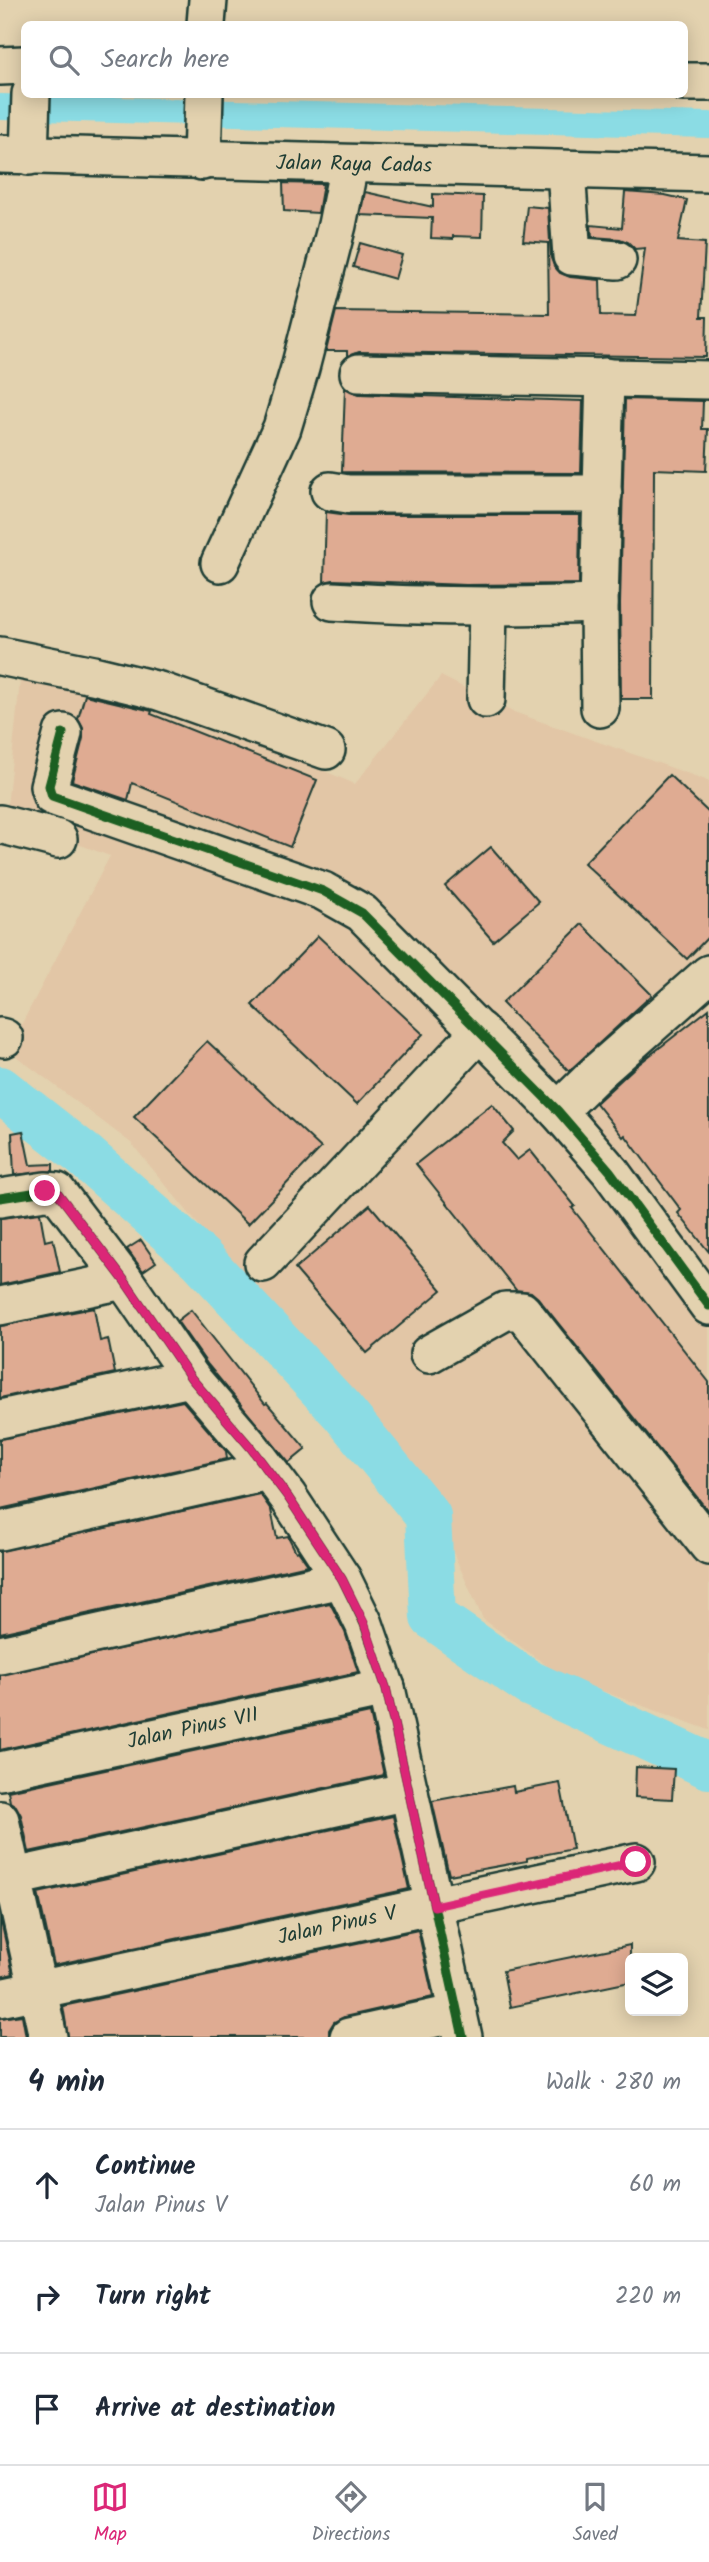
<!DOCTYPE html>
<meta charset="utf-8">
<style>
:root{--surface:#fff;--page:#f2f2f3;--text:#1f2937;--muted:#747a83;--line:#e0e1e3;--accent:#db2777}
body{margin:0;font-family:Kalam,sans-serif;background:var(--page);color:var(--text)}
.controls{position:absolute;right:21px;bottom:21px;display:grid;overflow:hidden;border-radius:10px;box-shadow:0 4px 18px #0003}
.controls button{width:63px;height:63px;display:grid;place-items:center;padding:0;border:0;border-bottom:2px solid var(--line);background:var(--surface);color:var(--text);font:35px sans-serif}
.stop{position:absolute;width:21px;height:21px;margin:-16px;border:5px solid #db2777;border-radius:50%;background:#fff}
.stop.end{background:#db2777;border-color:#fff;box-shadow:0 2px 7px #0008}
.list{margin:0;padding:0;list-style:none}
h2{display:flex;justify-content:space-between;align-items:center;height:91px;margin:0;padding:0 28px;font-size:30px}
h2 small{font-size:23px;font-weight:400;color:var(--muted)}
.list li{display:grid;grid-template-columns:46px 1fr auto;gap:21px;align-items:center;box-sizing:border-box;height:112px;padding:0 28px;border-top:2px solid var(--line)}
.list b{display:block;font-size:26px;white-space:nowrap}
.list p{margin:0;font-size:23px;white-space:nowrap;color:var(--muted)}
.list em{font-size:23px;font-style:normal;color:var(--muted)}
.icon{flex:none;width:38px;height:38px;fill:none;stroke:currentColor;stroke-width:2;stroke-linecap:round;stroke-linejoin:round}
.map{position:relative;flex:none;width:709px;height:2037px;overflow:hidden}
.search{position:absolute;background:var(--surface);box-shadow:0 4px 18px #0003;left:21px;right:21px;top:21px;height:77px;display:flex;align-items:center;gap:18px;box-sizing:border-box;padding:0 24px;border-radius:10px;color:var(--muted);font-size:26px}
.sheet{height:427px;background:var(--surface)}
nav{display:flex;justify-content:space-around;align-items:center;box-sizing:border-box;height:98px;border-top:2px solid var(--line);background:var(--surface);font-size:19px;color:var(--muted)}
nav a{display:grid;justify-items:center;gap:4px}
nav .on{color:var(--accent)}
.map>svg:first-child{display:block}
.built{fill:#e2c6a6}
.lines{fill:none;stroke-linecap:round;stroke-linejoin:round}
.canal{stroke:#8bdce4;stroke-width:26}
.river{stroke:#8bdce4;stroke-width:46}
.building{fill:#dfab92;stroke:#1f3d34;stroke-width:2}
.minor-casing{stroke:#1f3d34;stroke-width:42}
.minor{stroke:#e3d2af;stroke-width:37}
.cycleway-casing{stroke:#e3d2af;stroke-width:13}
.cycleway{stroke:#1b5e20;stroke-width:9}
.route{stroke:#db2777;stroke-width:9}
.labels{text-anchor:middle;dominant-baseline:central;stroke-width:5;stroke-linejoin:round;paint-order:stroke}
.street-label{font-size:21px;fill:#1f3d34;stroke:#e3d2af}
</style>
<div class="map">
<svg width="709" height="2037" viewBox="0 0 709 2037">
<rect width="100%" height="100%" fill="#e3d2af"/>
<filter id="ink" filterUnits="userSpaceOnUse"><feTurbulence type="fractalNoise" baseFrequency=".0143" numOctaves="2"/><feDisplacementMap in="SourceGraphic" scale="14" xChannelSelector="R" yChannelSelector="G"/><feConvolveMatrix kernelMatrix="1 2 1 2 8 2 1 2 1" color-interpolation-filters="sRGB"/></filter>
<g filter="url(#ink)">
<polygon class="built" points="21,672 177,708 355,784 441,676 511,711 709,781 709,1730 561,1676 483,1619 434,1510 131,1143 8,1050 110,856 6,817"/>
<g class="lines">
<polyline class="canal" points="0,107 709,125"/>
<polyline class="river" points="0,1089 84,1155 201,1259 342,1411 428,1516 433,1617 529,1683 709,1766"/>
</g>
<g class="building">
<polygon points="283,183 323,184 318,213 284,211"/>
<polygon points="365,192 433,207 433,194 483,196 482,237 453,236 453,239 431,238 432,218 360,215"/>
<polygon points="625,192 665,195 687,200 678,241 705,243 701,317 707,317 706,357 359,352 347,357 347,351 326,351 336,311 549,314 548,243 523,241 527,206 548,208 551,258 554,266 560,273 570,277 600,280 601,315 636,316 645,248 635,249 628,242 620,239 592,237 591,225 622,228"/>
<polygon points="360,243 402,255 395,279 353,267"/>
<polygon points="345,388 359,394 583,401 581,473 342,472"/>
<polygon points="625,399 703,401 702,429 708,429 706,471 654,469 653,699 621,699 620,604"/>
<polygon points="326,512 348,515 580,515 579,584 466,585 333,580 324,582"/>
<polygon points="85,695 152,711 151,714 317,780 290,847 132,783 128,800 72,781 83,738 83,728 78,719"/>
<polygon points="669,775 709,813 709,936 687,959 584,863"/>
<polygon points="491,847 539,902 493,941 445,886"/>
<polygon points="582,924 652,995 569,1071 502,1003"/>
<polygon points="318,936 423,1034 357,1104 252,1005"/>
<polygon points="709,1009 709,1252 678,1213 681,1210 625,1135 623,1137 596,1103 635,1067"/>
<polygon points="207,1041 321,1148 248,1224 134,1117"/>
<polygon points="492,1104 514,1131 502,1143 517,1160 530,1150 575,1206 572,1208 709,1382 709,1512 538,1298 531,1292 516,1290 416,1164"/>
<polygon points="23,1131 30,1165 53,1164 53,1171 14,1175 12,1133"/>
<polygon points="370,1205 442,1290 367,1353 295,1269"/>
<polygon points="40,1213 45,1241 53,1239 60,1272 0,1285 0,1218"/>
<polygon points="141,1240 156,1262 143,1271 127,1249"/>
<polygon points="94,1308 100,1341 108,1339 115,1373 0,1398 0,1326"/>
<polygon points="191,1310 265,1404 267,1403 306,1449 289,1463 208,1365 177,1321"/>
<polygon points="183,1401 226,1451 227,1459 0,1509 0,1439"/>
<polygon points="260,1494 271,1510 277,1538 288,1536 296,1552 298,1551 308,1565 0,1633 0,1551"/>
<polygon points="330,1603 345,1632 358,1672 0,1750 0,1675"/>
<polygon points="370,1713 384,1775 29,1852 21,1815 16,1806 10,1802 8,1791"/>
<polygon points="636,1767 674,1769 672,1799 635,1797"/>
<polygon points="560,1783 573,1849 527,1858 527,1861 449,1875 432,1801 513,1786 514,1792"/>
<polygon points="393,1816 409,1889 54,1965 38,1893"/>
<polygon points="0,1917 13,1974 0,1977"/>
<polygon points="418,1930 433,1997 344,2017 334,2022 329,2030 329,2037 68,2037 63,2006"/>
<polygon points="630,1945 630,1982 510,2007 503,1971"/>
<polygon points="22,2015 26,2037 0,2037 0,2018"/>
</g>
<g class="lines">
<g class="minor-casing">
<g id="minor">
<polyline points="206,24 208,0"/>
<polyline points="0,66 24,65"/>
<polyline points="684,82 709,82"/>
<polyline points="0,154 709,173"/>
<polyline points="29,156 31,94"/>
<polyline points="202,161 204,94"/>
<polyline points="566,170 572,256 617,260"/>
<polyline points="359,373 709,380"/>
<polyline points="330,491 348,494 603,494"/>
<polyline points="220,563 282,428 300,368 337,225 349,165"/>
<path d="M 332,601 C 422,607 510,607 599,604"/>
<polyline points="0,656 93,675 159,691 326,750"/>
<polyline points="486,699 488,607"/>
<polyline points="600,708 599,604 605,377"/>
<polyline points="63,733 49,786 52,796 323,891 362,913 558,1111 610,1171 709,1306"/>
<polyline points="0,824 58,839"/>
<polyline points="0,1037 4,1038"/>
<polyline points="558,1111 600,1070 709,974"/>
<polyline points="0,1198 45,1191 57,1192 124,1280 191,1378 251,1448 288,1497 342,1579 364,1624 386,1688 463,2037"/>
<polyline points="263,1263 480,1031"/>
<polyline points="0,1306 124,1280"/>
<polyline points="429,1354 505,1311 522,1311 709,1546"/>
<polyline points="0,1419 191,1378"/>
<polyline points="0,1531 268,1471"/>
<polyline points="0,1655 342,1579"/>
<polyline points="0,1771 386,1688"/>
<polyline points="0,1820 48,2037"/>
<polyline points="0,1880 409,1791"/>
<polyline points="0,1998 636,1862"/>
<polyline points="349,2037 458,2013"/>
</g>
</g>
<use href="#minor" class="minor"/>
<g class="cycleway-casing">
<g id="cycleway">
<polyline points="63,733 49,786 52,796 323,891 362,913 558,1111 610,1171 709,1306"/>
<polyline points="0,1198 45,1191 57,1192 124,1280 191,1378 251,1448 288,1497 342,1579 364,1624 386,1688 463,2037"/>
</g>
</g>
<use href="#cycleway" class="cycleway"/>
</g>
</g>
<g class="lines" filter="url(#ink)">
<polyline class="route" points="45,1191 57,1192 124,1280 191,1378 251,1448 288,1497 342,1579 364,1623 386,1688 434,1906 636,1862"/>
</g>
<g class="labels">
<g class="street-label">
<text transform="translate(354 165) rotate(1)">Jalan Raya Cadas</text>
<text transform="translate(193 1729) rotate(-12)">Jalan Pinus VII</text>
<text transform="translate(337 1926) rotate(-12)">Jalan Pinus V</text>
</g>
</g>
</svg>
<div class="controls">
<button><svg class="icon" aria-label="layers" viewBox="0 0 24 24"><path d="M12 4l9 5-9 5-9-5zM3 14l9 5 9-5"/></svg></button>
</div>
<div class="stop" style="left:636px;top:1862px"></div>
<div class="stop end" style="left:45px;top:1191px"></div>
<div class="search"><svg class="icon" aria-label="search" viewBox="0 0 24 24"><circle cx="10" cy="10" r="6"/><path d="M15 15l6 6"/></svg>Search here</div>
</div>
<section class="sheet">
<h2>4 min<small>Walk · 280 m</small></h2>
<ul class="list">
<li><svg class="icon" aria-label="ahead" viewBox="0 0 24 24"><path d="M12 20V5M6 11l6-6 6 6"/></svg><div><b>Continue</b><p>Jalan Pinus V</p></div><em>60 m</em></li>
<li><svg class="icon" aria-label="right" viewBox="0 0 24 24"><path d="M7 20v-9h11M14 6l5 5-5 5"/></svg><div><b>Turn right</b></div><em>220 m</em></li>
<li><svg class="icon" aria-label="arrive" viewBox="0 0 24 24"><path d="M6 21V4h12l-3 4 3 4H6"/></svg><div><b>Arrive at destination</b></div></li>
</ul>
</section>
<nav>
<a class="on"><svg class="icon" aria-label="map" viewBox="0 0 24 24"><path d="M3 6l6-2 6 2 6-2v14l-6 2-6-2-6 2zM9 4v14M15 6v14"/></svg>Map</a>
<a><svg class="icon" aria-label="directions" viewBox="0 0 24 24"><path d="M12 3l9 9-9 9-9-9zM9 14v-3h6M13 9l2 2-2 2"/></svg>Directions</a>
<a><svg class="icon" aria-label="saved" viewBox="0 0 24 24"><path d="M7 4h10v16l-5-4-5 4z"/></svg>Saved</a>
</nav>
